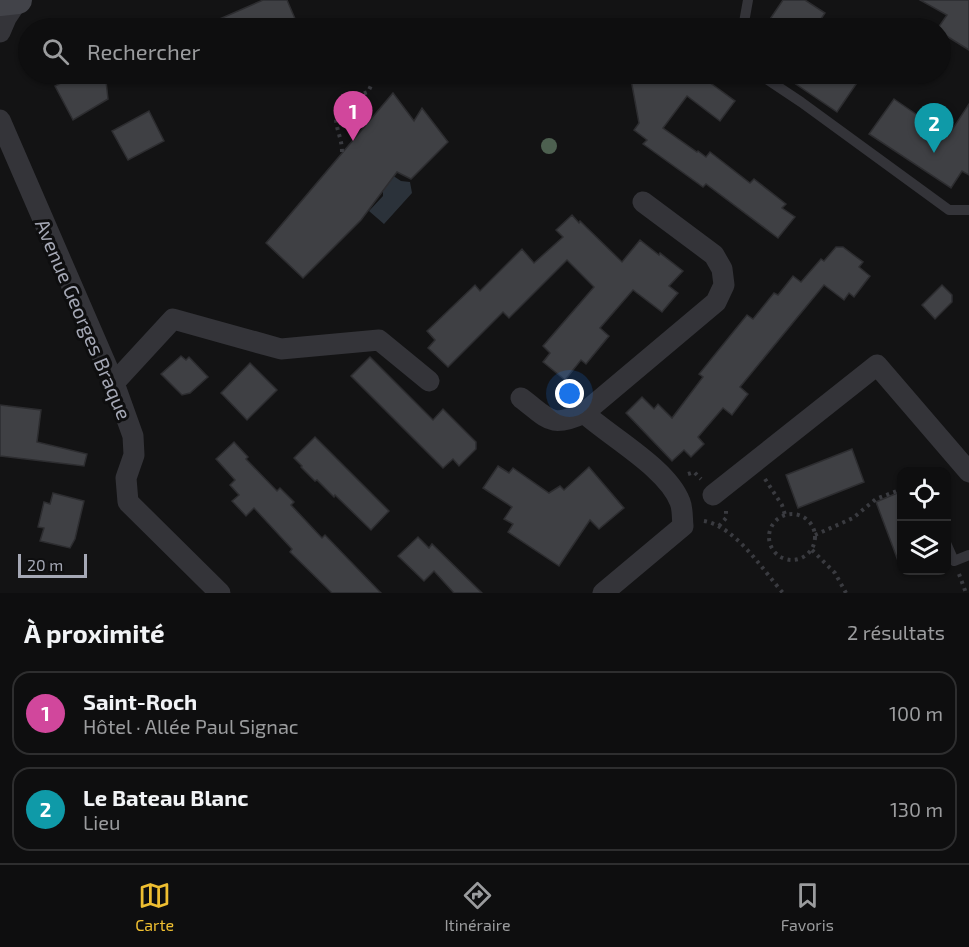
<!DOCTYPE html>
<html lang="fr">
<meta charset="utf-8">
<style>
:root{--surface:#0e0e0f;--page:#1c1c1d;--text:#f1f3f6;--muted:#9b9c9e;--line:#2e2e2f;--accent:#eebe31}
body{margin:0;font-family:"Exo 2",sans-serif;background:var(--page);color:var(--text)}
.controls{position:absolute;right:18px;bottom:18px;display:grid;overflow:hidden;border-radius:12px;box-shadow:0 2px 4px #0004}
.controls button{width:54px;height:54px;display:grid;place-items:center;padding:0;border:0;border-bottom:2px solid var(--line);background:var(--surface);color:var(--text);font:30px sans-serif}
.scale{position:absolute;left:18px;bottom:15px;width:69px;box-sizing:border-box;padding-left:6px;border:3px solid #a5a8b5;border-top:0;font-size:16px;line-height:21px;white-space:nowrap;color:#a5a8b5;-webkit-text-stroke:4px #0e0e0f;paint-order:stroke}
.you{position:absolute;left:570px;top:394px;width:21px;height:21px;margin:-15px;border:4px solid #fff;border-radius:50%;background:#1a73e8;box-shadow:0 0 0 9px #1a73e833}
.badge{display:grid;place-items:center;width:39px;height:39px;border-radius:50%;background:var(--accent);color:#fff;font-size:20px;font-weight:700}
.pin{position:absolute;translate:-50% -50px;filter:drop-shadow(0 2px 3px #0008)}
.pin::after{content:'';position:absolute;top:32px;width:21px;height:18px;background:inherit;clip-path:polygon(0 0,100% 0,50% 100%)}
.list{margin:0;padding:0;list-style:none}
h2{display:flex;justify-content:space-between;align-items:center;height:78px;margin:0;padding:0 24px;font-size:26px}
h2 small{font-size:20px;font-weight:400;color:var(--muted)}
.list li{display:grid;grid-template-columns:39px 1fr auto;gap:18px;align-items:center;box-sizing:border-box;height:84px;margin:0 12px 12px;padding:0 12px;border:2px solid var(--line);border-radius:18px}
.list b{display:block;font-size:22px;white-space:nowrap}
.list p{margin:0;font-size:20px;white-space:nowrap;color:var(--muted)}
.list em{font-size:20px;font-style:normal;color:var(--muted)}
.icon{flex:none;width:33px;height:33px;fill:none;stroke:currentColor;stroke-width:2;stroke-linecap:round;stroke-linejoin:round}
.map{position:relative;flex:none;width:969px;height:593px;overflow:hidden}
.search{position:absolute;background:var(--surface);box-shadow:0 2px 4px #0004;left:18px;right:18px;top:18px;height:66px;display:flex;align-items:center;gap:15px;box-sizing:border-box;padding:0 21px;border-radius:33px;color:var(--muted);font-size:22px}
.sheet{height:270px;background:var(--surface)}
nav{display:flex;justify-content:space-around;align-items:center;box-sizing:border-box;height:84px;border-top:2px solid var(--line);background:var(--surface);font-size:16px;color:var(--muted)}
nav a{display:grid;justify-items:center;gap:3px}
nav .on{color:var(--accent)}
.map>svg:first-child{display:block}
.water{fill:#2b323a}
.building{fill:#3f4044;stroke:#2d2d30;stroke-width:1.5}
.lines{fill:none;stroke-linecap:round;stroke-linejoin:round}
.path{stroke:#3a3b40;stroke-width:4;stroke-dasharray:3 4.5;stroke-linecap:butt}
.lane{stroke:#343439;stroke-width:10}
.street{stroke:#343439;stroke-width:21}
.secondary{stroke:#424349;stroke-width:28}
.tree{fill:#4d6050}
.labels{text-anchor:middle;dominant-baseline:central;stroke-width:6;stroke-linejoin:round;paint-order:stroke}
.street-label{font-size:20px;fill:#a5a8b5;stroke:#0e0e0f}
</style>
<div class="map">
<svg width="969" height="593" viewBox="0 0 969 593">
<rect width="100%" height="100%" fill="#131314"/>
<polygon class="water" points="392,175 401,181 410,182 412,193 384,224 369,211 383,196 383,189"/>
<g class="building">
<polygon points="263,0 287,0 296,21 279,28 199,28"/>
<polygon points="783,0 805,0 825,13 815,28 764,28"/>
<polygon points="920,0 969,0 969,50 940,32 940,28 938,28 947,15"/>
<polygon points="77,74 102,74 106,81 108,99 73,120 55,86"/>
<polygon points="630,74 698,74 735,101 720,121 687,96 663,128 697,152 698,151 706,157 710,152 750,183 754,179 786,204 782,208 795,217 778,238 706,184 703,187 643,144 647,140 634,130 639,123"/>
<polygon points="781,74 863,74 837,112"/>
<polygon points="393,93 414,121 422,108 448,142 411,179 397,172 361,220 303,278 266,243"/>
<polygon points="894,99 948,136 969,104 969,175 962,171 951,188 869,134"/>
<polygon points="149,111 164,141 128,160 112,131"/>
<polygon points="572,215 579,223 580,221 622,262 640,240 659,255 660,253 683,271 669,286 678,293 662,312 633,290 600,328 609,336 586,364 581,360 565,380 543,362 550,353 543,346 594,287 567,260 509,318 503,312 448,367 428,348 435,340 427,331 475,285 480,291 522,249 534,263 563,237 556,230"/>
<polygon points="836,247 843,247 863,262 859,267 870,276 854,297 849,293 844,300 824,285 740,387 748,394 732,415 723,408 698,437 704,444 691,457 684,450 672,461 626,413 642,397 654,409 658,404 672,418 703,377 699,374 747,315 753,319 774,293 778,295 793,276 801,282 821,259 824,261"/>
<polygon points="942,285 952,295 952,302 935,319 922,305"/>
<polygon points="181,356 186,360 189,357 208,377 190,393 182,395 161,374"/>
<polygon points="370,357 433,420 443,409 476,442 476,449 459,466 453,459 443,468 351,376"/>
<polygon points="250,363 277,390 247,420 221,393"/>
<polygon points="0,405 41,410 37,442 87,454 84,466 0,456"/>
<polygon points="315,437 389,511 371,530 335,495 334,497 317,480 315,481 301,467 302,466 294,458"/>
<polygon points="234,442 248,457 246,459 277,491 280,488 294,502 291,505 322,538 325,535 381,593 332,593 290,552 292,549 254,508 246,516 232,501 239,495 230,485 235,480 216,459"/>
<polygon points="852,449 864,482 798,508 786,475"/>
<polygon points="498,466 509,473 513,468 549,493 560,486 564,490 589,467 624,508 599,529 590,520 559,566 508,532 513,524 504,519 512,507 483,488"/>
<polygon points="902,491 902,566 900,566 876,502"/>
<polygon points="53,493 84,501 75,539 70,548 40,541 44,528 38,527 44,502 50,504"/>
<polygon points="418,537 429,548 432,544 482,593 454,593 434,571 424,581 398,556"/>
</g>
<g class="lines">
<g class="path">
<path d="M 342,152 C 342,135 333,126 337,109 L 354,97 L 368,92 L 376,75"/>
<polyline points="688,474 694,472 701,479"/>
<polyline points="765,479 782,505 785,515"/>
<circle cx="792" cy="537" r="23"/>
<path d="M 704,521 C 736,527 762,569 783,593"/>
<polyline points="719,526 726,518 726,511"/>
<polyline points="815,535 853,518 876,499 902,489"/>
<polyline points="812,550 835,573 846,593"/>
<polyline points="959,574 966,593"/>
</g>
<g class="lane">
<polyline points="743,28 748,0"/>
<polyline points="759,74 801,102 949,210 969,210"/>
<polyline points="946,543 954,561 969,555"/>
</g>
<g class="street">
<polyline points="0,32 6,18 18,0"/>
<polyline points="0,120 114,383 133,436 134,455 126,478 128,502 220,593"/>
<polyline points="114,383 173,319 281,349 379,340 429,381"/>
<path d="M 521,398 C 548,418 550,429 584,413"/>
<polyline points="713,495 877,365 969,472"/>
<path d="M 603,593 L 683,526 C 682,518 683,509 680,502 C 668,469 612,438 584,413 L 716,302 L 724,285 L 722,269 L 714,255 L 643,202"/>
</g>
<polyline class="secondary" points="0,2 18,0"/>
</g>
<circle class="tree" cx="549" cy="146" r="8"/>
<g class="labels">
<g class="street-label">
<text transform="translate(84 319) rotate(67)">Avenue Georges Braque</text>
</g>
</g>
</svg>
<div class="controls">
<button><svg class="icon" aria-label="locate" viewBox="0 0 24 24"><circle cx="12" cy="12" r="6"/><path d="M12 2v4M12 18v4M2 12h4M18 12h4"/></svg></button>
<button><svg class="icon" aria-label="layers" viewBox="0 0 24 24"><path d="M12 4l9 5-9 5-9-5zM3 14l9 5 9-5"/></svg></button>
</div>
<div class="scale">20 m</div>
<div class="you"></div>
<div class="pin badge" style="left:353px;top:141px;background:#d1479c">1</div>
<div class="pin badge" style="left:934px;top:153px;background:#0f9aa8">2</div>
<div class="search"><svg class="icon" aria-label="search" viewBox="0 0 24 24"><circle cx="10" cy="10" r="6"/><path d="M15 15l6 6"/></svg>Rechercher</div>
</div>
<section class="sheet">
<h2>À proximité<small>2 résultats</small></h2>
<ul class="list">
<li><span class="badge" style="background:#d1479c">1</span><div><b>Saint-Roch</b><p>Hôtel · Allée Paul Signac</p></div><em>100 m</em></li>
<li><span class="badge" style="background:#0f9aa8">2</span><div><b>Le Bateau Blanc</b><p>Lieu</p></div><em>130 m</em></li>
</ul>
</section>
<nav>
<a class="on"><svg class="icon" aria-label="map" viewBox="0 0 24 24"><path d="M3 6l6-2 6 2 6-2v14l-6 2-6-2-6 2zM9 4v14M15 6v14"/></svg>Carte</a>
<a><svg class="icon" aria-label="directions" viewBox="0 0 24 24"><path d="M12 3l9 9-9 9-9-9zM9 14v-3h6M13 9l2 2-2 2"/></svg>Itinéraire</a>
<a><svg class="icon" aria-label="saved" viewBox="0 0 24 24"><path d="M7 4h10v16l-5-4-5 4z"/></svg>Favoris</a>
</nav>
